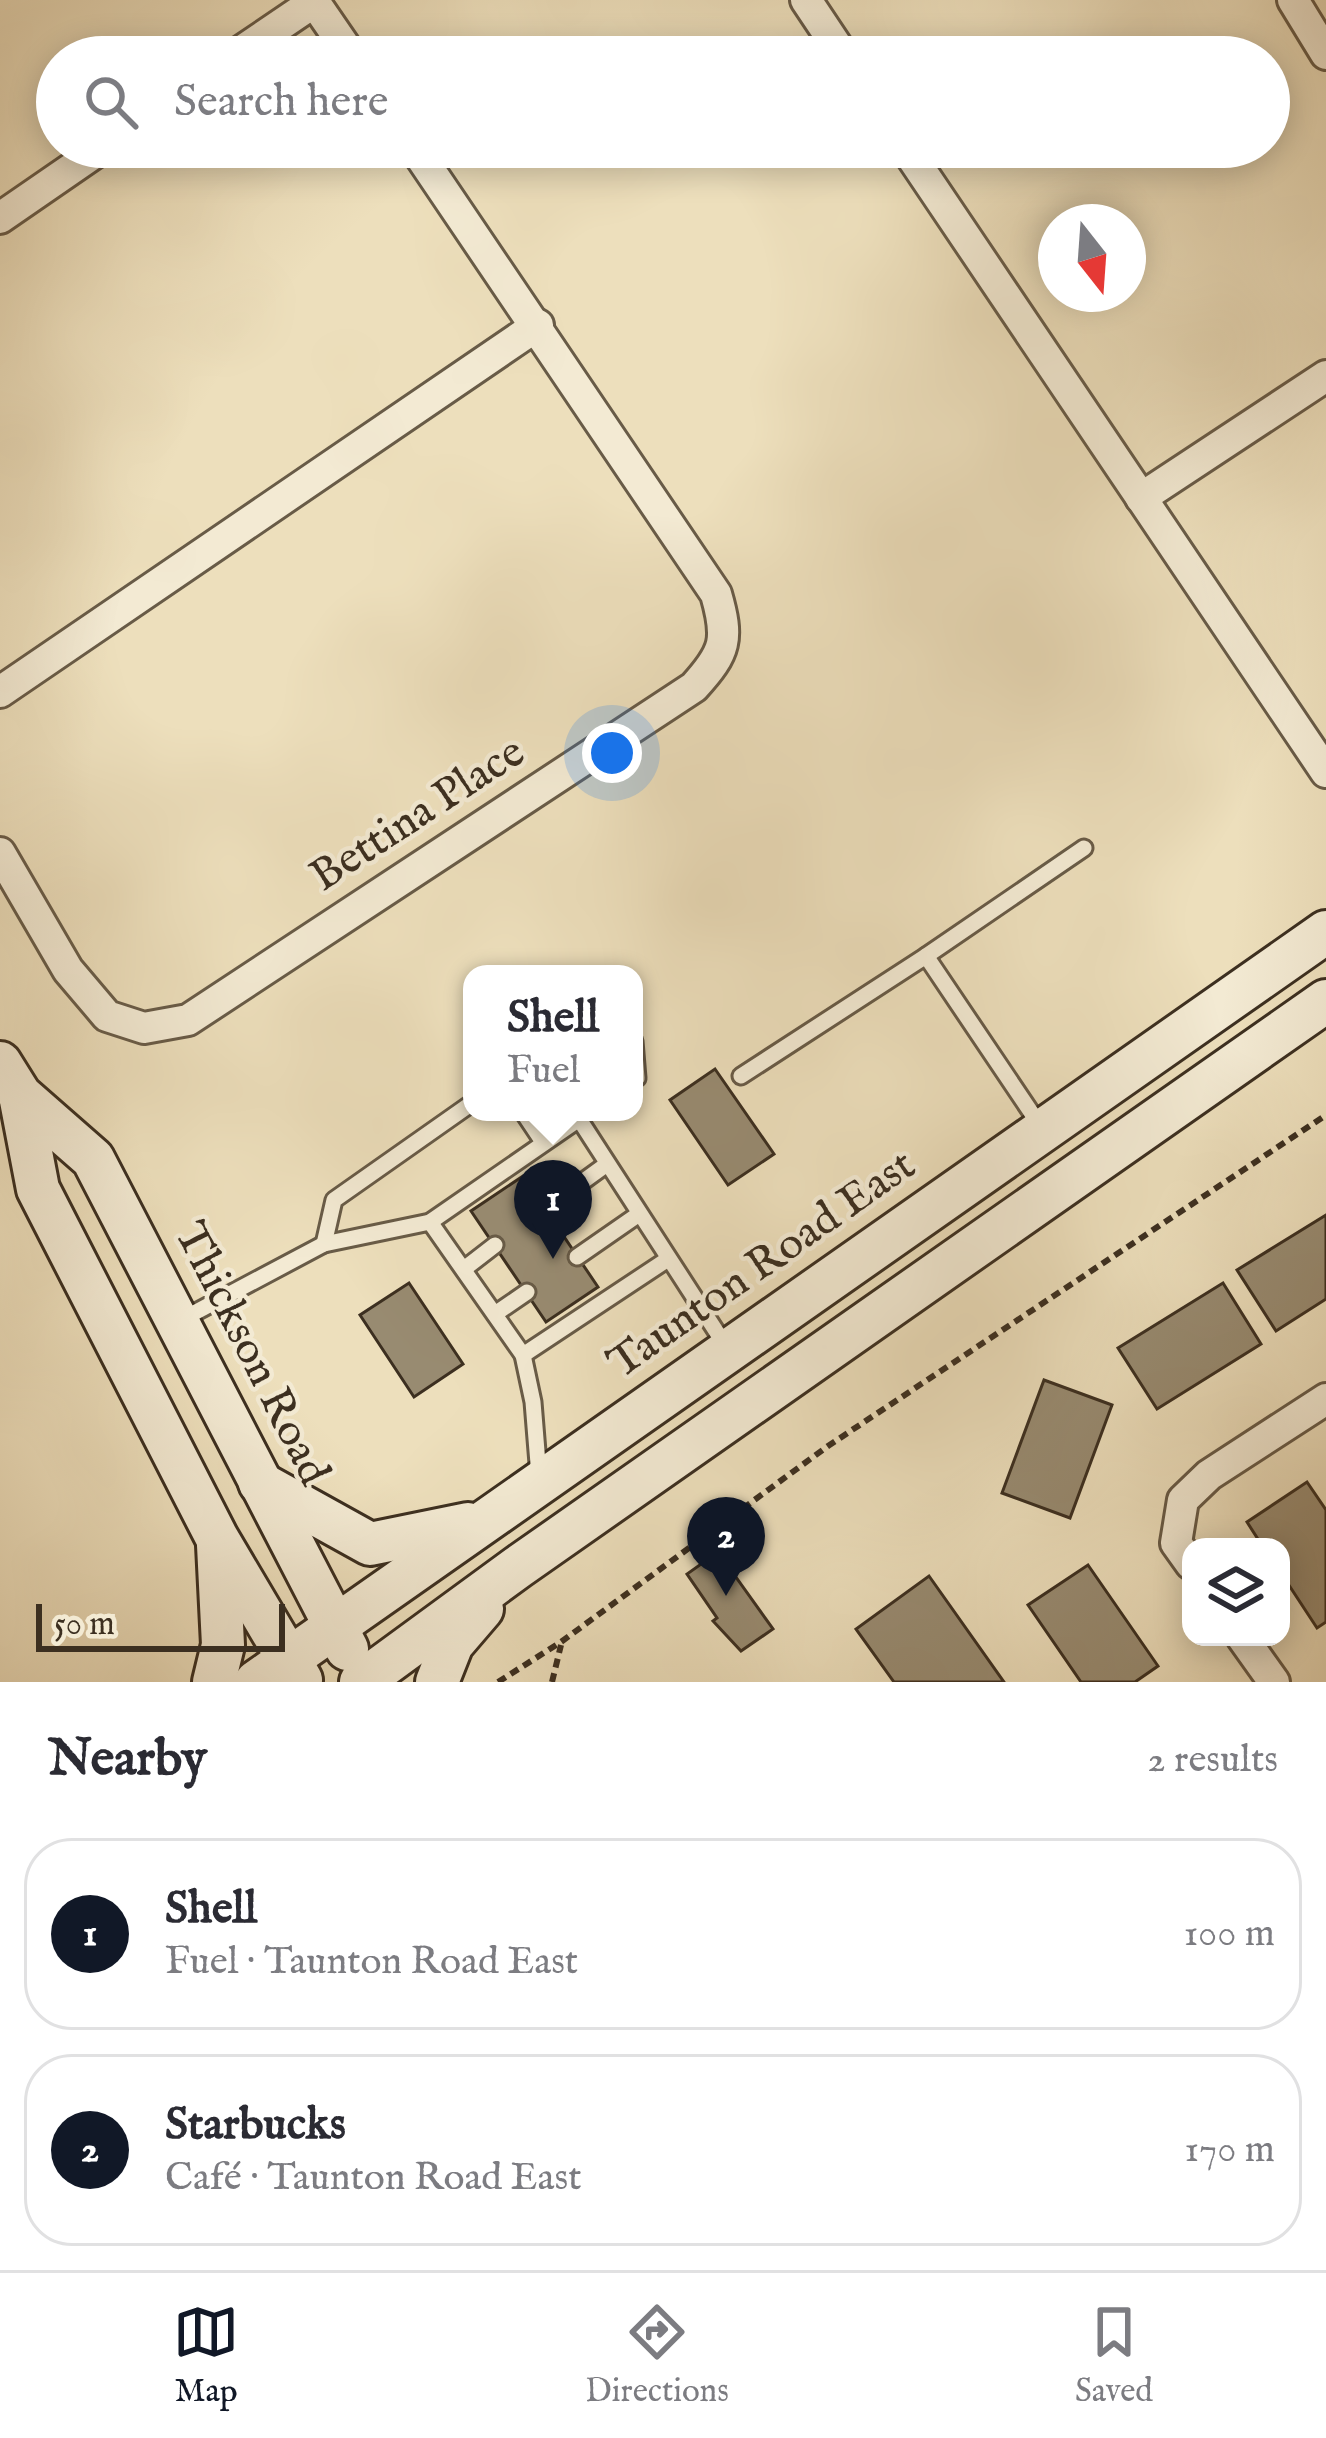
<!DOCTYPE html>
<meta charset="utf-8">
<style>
:root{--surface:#fff;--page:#f7f7f7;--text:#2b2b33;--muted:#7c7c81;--line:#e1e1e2;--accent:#111827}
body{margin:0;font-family:"IM FELL English",serif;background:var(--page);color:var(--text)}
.controls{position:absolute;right:36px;bottom:36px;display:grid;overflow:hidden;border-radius:24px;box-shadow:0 6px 30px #0003}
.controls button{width:108px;height:108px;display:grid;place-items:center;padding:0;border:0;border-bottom:3px solid var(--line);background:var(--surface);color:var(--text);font:60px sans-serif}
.compass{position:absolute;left:1038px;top:204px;width:108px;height:108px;border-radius:50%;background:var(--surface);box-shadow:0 6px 30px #0003;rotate:163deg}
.scale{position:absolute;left:36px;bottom:30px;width:249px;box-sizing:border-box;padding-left:12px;border:6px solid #3c2f20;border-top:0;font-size:33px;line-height:42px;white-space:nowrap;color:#3c2f20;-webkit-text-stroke:9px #f3ead3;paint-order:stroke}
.you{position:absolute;left:612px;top:753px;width:42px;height:42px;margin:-30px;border:9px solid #fff;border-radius:50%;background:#1a73e8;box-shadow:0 0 0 18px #1a73e833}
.badge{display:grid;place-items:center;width:78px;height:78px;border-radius:50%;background:var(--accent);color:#fff;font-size:39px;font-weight:700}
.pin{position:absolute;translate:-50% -99px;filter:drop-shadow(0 3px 6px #0008)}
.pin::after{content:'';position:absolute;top:63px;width:42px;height:36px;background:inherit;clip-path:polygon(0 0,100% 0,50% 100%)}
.popup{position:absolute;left:463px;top:965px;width:180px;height:156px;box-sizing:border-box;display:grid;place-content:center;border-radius:24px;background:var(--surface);filter:drop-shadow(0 3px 9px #0005);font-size:39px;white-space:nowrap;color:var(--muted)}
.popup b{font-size:45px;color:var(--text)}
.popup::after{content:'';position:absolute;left:50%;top:100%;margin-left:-24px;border:24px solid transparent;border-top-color:var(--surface)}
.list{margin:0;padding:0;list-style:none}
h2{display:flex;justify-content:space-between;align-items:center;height:156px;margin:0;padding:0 48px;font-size:51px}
h2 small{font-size:39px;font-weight:400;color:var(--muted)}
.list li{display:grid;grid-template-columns:78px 1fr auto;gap:36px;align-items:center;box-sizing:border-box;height:192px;margin:0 24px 24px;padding:0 24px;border:3px solid var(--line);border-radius:48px}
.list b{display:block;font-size:45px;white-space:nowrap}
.list p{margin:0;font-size:39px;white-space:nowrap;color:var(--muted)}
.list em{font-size:39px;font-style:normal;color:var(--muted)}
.icon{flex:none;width:66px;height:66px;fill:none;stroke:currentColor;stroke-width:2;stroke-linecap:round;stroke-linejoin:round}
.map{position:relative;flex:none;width:1326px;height:1682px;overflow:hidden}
.search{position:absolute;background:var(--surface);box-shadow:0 6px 30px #0003;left:36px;right:36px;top:36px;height:132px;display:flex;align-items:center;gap:30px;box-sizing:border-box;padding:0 42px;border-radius:66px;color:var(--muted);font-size:45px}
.sheet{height:588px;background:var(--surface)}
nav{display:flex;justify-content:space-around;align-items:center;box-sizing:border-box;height:168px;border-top:3px solid var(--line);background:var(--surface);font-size:33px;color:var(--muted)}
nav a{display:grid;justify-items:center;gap:6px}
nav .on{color:var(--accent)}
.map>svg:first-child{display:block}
.building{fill:#988b71;stroke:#3c2f20;stroke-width:3}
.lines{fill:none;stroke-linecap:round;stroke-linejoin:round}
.lane-casing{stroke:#685b47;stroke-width:21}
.street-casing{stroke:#685b47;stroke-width:36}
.secondary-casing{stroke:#3c2f20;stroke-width:48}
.path{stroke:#3c2f20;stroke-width:6;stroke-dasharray:9 6;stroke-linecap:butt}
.lane{stroke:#f3ead3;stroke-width:15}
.street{stroke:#f3ead3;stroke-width:30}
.secondary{stroke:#f3ead3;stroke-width:42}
.labels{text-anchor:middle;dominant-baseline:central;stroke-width:9;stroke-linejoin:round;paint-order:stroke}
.street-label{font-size:45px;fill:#3c2f20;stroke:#f3ead3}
</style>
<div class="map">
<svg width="1326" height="1682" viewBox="0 0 1326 1682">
<rect width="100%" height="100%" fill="#eddfbc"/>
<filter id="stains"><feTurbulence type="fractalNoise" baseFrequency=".00167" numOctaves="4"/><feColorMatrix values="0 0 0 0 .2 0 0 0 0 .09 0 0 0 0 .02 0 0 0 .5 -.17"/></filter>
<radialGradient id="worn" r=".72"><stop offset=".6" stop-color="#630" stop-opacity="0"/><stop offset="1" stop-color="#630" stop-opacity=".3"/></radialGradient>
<g class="building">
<polygon points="715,1069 774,1154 728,1185 670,1100"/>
<polygon points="523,1176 598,1287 546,1322 471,1211"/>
<polygon points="1326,1215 1326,1299 1276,1331 1237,1270"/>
<polygon points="409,1283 463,1364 414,1397 360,1315"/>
<polygon points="1223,1283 1261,1344 1157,1409 1118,1348"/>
<polygon points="1044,1380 1112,1405 1070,1518 1002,1493"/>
<polygon points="1307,1482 1326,1510 1326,1622 1317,1628 1281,1573 1281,1547 1263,1547 1247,1522"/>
<polygon points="718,1552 773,1629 741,1651 713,1621 717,1618 687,1574"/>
<polygon points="1088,1565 1158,1666 1135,1682 1081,1682 1028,1605"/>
<polygon points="929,1576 1004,1682 894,1682 856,1629"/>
</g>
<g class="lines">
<g class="lane-casing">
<g id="lane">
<polyline points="926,956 1084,848"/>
<polyline points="634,1041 637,1078 634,1080"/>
<polyline points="741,1076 926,956 1041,1127"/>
<polyline points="523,1112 543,1142"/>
<polyline points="545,1209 607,1164"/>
<polyline points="430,1222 523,1355 668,1259"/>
<polyline points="324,1244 334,1200 472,1103"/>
<polyline points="577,1257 639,1214"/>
<polyline points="464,1269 495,1245"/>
<polyline points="495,1314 527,1292"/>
<polyline points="179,1321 324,1244 430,1222 579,1119 727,1348"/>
<polyline points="523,1355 533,1402 539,1476"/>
</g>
</g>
<g class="street-casing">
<g id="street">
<polyline points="313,0 352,57"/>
<polyline points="806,0 844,57"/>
<polyline points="1293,0 1326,54"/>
<polyline points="233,57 314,2"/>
<polyline points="905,147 1326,772"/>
<polyline points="0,218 103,147"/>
<polyline points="1141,498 1326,376"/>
<polyline points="0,692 538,325"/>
<path d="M 0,853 L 68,970 L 107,1016 L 144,1028 L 188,1020 L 694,687 C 726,652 729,639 716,594 L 414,147"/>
<polyline points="1191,1564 1176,1543 1183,1500 1209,1475 1326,1399"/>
<polyline points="1242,1637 1274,1682"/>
</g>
</g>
<g class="secondary-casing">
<g id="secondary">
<polyline points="0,1063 20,1095 93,1159 347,1649"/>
<polyline points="20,1095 38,1189 217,1538 301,1680"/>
<polyline points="260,1483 370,1544 468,1524"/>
<polyline points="214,1682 223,1645 218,1545"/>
<polyline points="256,1682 1326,932"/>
<polyline points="361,1682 518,1567 1326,1001"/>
<polyline points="437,1682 452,1644 482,1609"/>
</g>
</g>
<g class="path">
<polyline points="498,1682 561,1642 828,1446 1326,1115"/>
<polyline points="552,1682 561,1645"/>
</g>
<use href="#lane" class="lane"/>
<use href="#street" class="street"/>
<use href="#secondary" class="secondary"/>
</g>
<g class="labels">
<g class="street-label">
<text transform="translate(418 815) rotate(-33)">Bettina Place</text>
<text transform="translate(762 1265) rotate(-35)">Taunton Road East</text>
<text transform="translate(251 1354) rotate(63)">Thickson Road</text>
</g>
</g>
<rect width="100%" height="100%" filter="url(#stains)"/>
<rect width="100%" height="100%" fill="url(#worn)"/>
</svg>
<div class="controls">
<button><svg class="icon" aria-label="layers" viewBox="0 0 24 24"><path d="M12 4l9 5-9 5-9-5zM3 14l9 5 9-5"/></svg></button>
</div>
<svg class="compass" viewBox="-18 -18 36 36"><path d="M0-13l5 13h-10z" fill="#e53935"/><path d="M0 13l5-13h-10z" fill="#7c7c81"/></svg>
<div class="scale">50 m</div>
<div class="you"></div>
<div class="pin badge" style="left:553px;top:1259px">1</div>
<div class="popup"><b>Shell</b>Fuel</div>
<div class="pin badge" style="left:726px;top:1596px">2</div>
<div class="search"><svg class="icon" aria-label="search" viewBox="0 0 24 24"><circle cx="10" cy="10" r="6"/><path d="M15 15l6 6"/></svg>Search here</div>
</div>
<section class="sheet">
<h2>Nearby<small>2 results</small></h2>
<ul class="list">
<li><span class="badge">1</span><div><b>Shell</b><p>Fuel · Taunton Road East</p></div><em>100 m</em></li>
<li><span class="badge">2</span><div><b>Starbucks</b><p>Café · Taunton Road East</p></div><em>170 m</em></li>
</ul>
</section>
<nav>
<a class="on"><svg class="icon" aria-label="map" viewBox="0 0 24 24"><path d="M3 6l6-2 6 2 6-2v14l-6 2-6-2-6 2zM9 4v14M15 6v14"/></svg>Map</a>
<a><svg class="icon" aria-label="directions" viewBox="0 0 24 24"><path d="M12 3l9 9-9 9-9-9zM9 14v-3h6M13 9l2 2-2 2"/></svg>Directions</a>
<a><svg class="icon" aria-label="saved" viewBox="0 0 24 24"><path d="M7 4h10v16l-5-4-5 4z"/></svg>Saved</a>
</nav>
